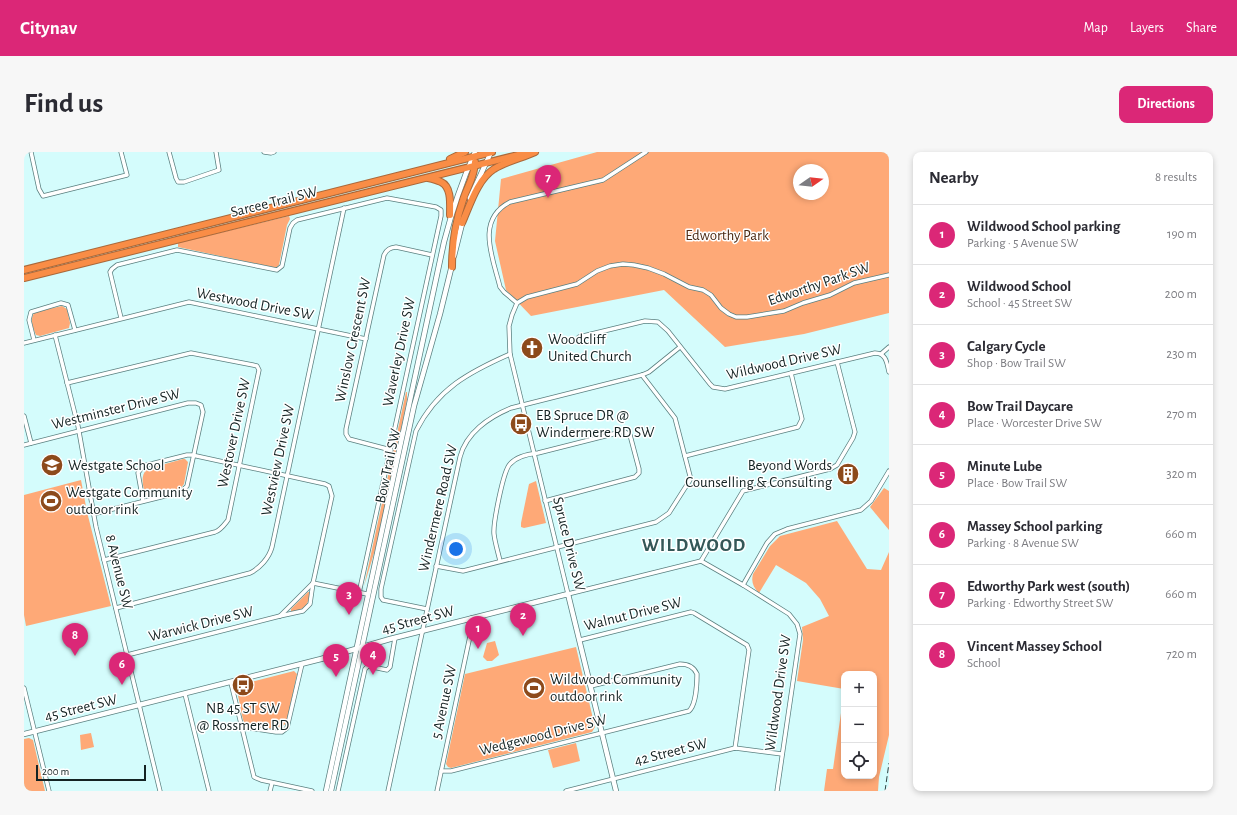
<!DOCTYPE html>
<meta charset="utf-8">
<style>
:root{--surface:#fff;--page:#f7f7f7;--text:#2b2b33;--muted:#7c7c81;--line:#e1e1e2;--accent:#db2777}
body{margin:0;font-family:"Alegreya Sans",sans-serif;background:var(--page);color:var(--text)}
.controls{position:absolute;right:12px;bottom:12px;display:grid;overflow:hidden;border-radius:8px;box-shadow:0 2px 6px #0003}
.controls button{width:36px;height:36px;display:grid;place-items:center;padding:0;border:0;border-bottom:1px solid var(--line);background:var(--surface);color:var(--text);font:20px sans-serif}
.compass{position:absolute;left:769px;top:12px;width:36px;height:36px;border-radius:50%;background:var(--surface);box-shadow:0 2px 6px #0003;rotate:76deg}
.scale{position:absolute;left:12px;bottom:10px;width:110px;box-sizing:border-box;padding-left:4px;border:2px solid #142323;border-top:0;font-size:11px;line-height:14px;white-space:nowrap;color:#142323;-webkit-text-stroke:3px #fff;paint-order:stroke}
.you{position:absolute;left:432px;top:397px;width:14px;height:14px;margin:-10px;border:3px solid #fff;border-radius:50%;background:#1a73e8;box-shadow:0 0 0 6px #1a73e833}
.badge{display:grid;place-items:center;width:26px;height:26px;border-radius:50%;background:var(--accent);color:#fff;font-size:13px;font-weight:700}
.pin{position:absolute;translate:-50% -33px;filter:drop-shadow(0 1px 2px #0008)}
.pin::after{content:'';position:absolute;top:21px;width:14px;height:12px;background:inherit;clip-path:polygon(0 0,100% 0,50% 100%)}
.list{margin:0;padding:0;list-style:none}
h2{display:flex;justify-content:space-between;align-items:center;height:52px;margin:0;padding:0 16px;font-size:17px}
h2 small{font-size:13px;font-weight:400;color:var(--muted)}
.list li{display:grid;grid-template-columns:26px 1fr auto;gap:12px;align-items:center;box-sizing:border-box;height:60px;padding:0 16px;border-top:1px solid var(--line)}
.list b{display:block;font-size:15px;white-space:nowrap}
.list p{margin:0;font-size:13px;white-space:nowrap;color:var(--muted)}
.list em{font-size:13px;font-style:normal;color:var(--muted)}
.icon{flex:none;width:22px;height:22px;fill:none;stroke:currentColor;stroke-width:2;stroke-linecap:round;stroke-linejoin:round}
.map{position:relative;flex:none;width:865px;height:639px;overflow:hidden;border-radius:8px}
header{display:flex;align-items:center;gap:24px;box-sizing:border-box;height:56px;padding:0 20px;background:var(--accent);color:#fff}
header strong{font-size:19px}
nav{display:flex;gap:22px;margin-inline-start:auto;font-size:14px}
.intro{display:flex;align-items:center;justify-content:space-between;box-sizing:border-box;height:96px;padding:0 24px}
h1{margin:0;font-size:28px}
.button{padding:10px 18px;border-radius:8px;background:var(--accent);color:#fff;font-size:14px;font-weight:700}
main{display:flex;gap:24px;padding:0 24px}
aside{flex:1;background:var(--surface);border-radius:8px;box-shadow:0 2px 6px #0003}
.map>svg:first-child{display:block}
.green{fill:#fea977;fill-rule:evenodd}
.lines{fill:none;stroke-linecap:round;stroke-linejoin:round}
.street-casing{stroke:#5b8080;stroke-width:5}
.secondary-casing{stroke:#5b8080;stroke-width:6}
.highway-casing{stroke:#a9683a;stroke-width:8}
.street{stroke:#fff;stroke-width:3.5}
.secondary{stroke:#fff;stroke-width:4.5}
.highway{stroke:#f98d46;stroke-width:6}
.rail{stroke:#324444;stroke-width:1;stroke-dasharray:6 3;stroke-linecap:butt}
.labels{text-anchor:middle;dominant-baseline:central;stroke-width:3;stroke-linejoin:round;paint-order:stroke}
.street-label{font-size:15px;fill:#142323;stroke:#fff}
.park-label{font-size:15px;fill:#4d2b15;stroke:#fff}
.poi-label{font-size:15px;fill:#142323;stroke:#fff;text-anchor:start}
.district-label{font-size:19px;font-weight:bold;letter-spacing:1px;fill:#335757;stroke:#fff}
</style>
<header>
<strong>Citynav</strong>
<nav><a>Map</a><a>Layers</a><a>Share</a></nav>
</header>
<div class="intro"><h1>Find us</h1><a class="button">Directions</a></div>
<main>
<div class="map">
<svg width="865" height="639" viewBox="0 0 865 639">
<rect width="100%" height="100%" fill="#d4fcfc"/>
<g class="green">
<path d="M 573,0 L 865,0 L 865,161 L 780,182 L 701,195 L 640,138 L 507,164 L 482,138 L 471,89 L 477,27 ZM 775,18 L 799,18 L 799,42 L 775,42 Z"/>
<polygon points="265,64 266,67 263,73 255,113 252,116 154,95 154,91"/>
<path d="M 38,154 L 43,157 L 46,171 L 45,176 L 16,184 L 12,183 C 9,176 5,166 11,160 Z"/>
<polygon points="382,240 383,240 383,248 354,388 340,434"/>
<path d="M 159,307 L 161,307 L 164,310 L 160,332 L 157,336 L 122,344 L 121,342 C 119,333 116,324 123,317 Z"/>
<polygon points="57,328 63,360 87,454 2,474 0,463 0,343"/>
<polygon points="512,329 522,371 500,376 497,375 497,371 505,332"/>
<polygon points="860,336 865,339 865,378 846,355"/>
<path d="M 813,369 L 843,417 L 857,418 L 865,400 L 865,583 L 855,625 L 854,639 L 800,639 L 803,617 L 809,617 L 820,540 L 820,624 L 850,624 L 850,522 L 820,522 L 820,537 L 773,529 L 779,488 L 778,475 L 805,464 L 796,447 L 782,431 L 752,413 L 735,441 C 729,435 727,430 729,422 L 746,394 L 756,384 Z"/>
<path d="M 284,440 L 286,440 L 286,442 C 283,455 281,457 267,460 L 267,457 Z"/>
<polygon points="471,489 475,503 468,509 463,509 459,505 463,491"/>
<polygon points="552,495 571,575 568,580 427,616 424,615 422,612 441,522"/>
<path d="M 270,519 L 273,522 L 263,569 C 256,584 234,573 221,571 L 219,568 L 212,534 Z"/>
<polygon points="67,581 70,595 57,598 56,583"/>
<polygon points="5,586 9,588 21,639 0,639 0,587"/>
<polygon points="552,591 556,609 529,616 524,598"/>
</g>
<g class="lines">
<g class="street-casing">
<g id="street">
<polyline points="7,0 15,37 19,44 103,23 97,0"/>
<polyline points="145,0 152,26 154,30 160,30 195,18 192,0"/>
<polyline points="240,0 247,1 250,0"/>
<path d="M 493,151 L 480,140 L 476,135 C 469,106 451,68 486,50 L 579,28 L 622,0"/>
<polyline points="97,166 86,120 88,117 93,113 153,98 253,118 258,114 266,76 269,71 273,68 363,46 412,55 417,58 417,64 335,441"/>
<polyline points="31,183 54,274 72,375 136,639"/>
<path d="M 555,185 L 621,169 L 634,170 L 644,179 L 686,232 L 689,235 L 701,237 L 851,201 C 862,201 863,211 865,220"/>
<polyline points="10,188 5,168 7,160 37,151 44,153 51,178"/>
<polyline points="0,191 165,150 342,187"/>
<polyline points="857,202 865,195"/>
<path d="M 43,231 L 167,201 L 229,213 L 233,214 L 235,218 L 204,368 C 200,373 197,378 191,380 L 80,408"/>
<polyline points="0,264 7,291"/>
<polyline points="0,293 164,251 172,251 177,253 179,260 163,334 157,340 69,362"/>
<path d="M 367,298 L 325,287 L 322,282 L 322,277 L 360,103 C 363,97 366,96 372,95 L 408,103"/>
<polyline points="661,304 774,275 778,267 767,221"/>
<path d="M 476,409 C 474,400 471,391 470,382 C 469,372 479,319 486,312 C 493,304 504,302 514,301 L 597,280 L 601,280 L 606,283 L 615,317 L 615,321 L 611,325 L 521,349"/>
<polyline points="677,409 719,339 806,317 813,313 829,286 831,280 813,210"/>
<polyline points="412,414 439,419 632,370 645,361 666,328 666,324 651,266 618,223"/>
<polyline points="289,431 343,442"/>
<polyline points="719,433 677,409 544,442 486,202 485,174 488,163 493,151 503,145 553,132 573,119 586,114 599,112 610,113 624,116 640,122 665,135 679,138 687,143 697,156 705,162 712,165 723,165 760,159 779,151 806,143 830,131 865,123"/>
<path d="M 92,456 L 226,421 C 236,416 245,406 248,395 L 320,56"/>
<path d="M 403,457 L 359,448 L 357,445 L 357,437 L 392,279 C 413,237 445,220 486,202"/>
<polyline points="256,464 289,431"/>
<polyline points="556,488 667,460 670,461 723,493 725,498 711,596"/>
<polyline points="103,503 256,464 279,459 286,452 289,431 308,344 305,334 301,332 168,303 163,303 119,314 114,321 119,349"/>
<polyline points="207,531 230,625 237,628 288,639"/>
<polyline points="0,536 25,639"/>
<polyline points="161,542 185,639"/>
<polyline points="218,575 252,580 258,580 263,576 278,512"/>
<path d="M 417,619 L 427,619 L 665,559 C 672,553 673,531 673,522 C 670,515 664,512 656,512 L 567,534"/>
<polyline points="246,639 248,631"/>
<polyline points="314,639 341,517 344,514 363,518 366,515 371,486"/>
<path d="M 364,639 L 436,305 C 442,281 465,265 487,256 L 618,223 L 625,220 L 656,195"/>
<polyline points="413,639 446,484 448,474 447,466"/>
<polyline points="542,639 711,596 758,602"/>
<polyline points="753,639 776,482 773,472 765,462 719,433 743,391 751,382 763,377 837,358 847,349 865,319"/>
</g>
</g>
<g class="secondary-casing">
<g id="secondary">
<polyline points="446,46 467,0"/>
<polyline points="430,104 439,68"/>
<polyline points="0,582 297,507 366,487 544,442 592,639"/>
<path d="M 302,639 L 420,90 C 428,59 438,29 451,0"/>
<polyline points="307,639 390,254 416,162 428,113"/>
</g>
</g>
<g class="highway-casing">
<g id="highway">
<polyline points="426,7 441,0"/>
<path d="M 404,26 C 409,27 413,28 417,30 C 428,35 426,53 426,63"/>
<path d="M 438,71 C 446,53 453,28 470,17 C 483,9 498,6 511,0"/>
<path d="M 428,115 C 428,90 431,71 439,48 C 443,35 451,24 451,10"/>
<polyline points="0,118 468,0"/>
<polyline points="0,126 506,0"/>
</g>
</g>
<use href="#street" class="street"/>
<use href="#secondary" class="secondary"/>
<use href="#highway" class="highway"/>
<polyline class="rail" points="861,639 865,611"/>
</g>
<defs>
<g id="church-disc" transform="scale(1.15)"><circle r="9.5" fill="#8d4a1b" stroke="#fff"/><path d="M-1.2-6h2.4v3.5h3.3v2.4h-3.3V6h-2.4V-.1h-3.3v-2.4h3.3Z" fill="#fff"/></g>
<g id="bus-disc" transform="scale(1.15)"><circle r="9.5" fill="#8d4a1b" stroke="#fff"/><path d="M-5-6H5V4H4V6H2V4H-2V6H-4V4H-5ZM-3.5-4V0h7V-4ZM-3.5 1.2v1.5H-2V1.2ZM2 1.2v1.5H3.5V1.2Z" fill="#fff"/></g>
<g id="school-disc" transform="scale(1.15)"><circle r="9.5" fill="#8d4a1b" stroke="#fff"/><path d="M0-5L7-2L0 1L-7-2ZM-4 1L0 2.5L4 1V4Q0 6-4 4Z" fill="#fff"/></g>
<g id="building-disc" transform="scale(1.15)"><circle r="9.5" fill="#8d4a1b" stroke="#fff"/><path d="M-4-6H4V6H1V3H-1V6H-4ZM-2.5-4.3h1.7v1.8h-1.7ZM.8-4.3h1.7v1.8H.8ZM-2.5-1h1.7V.8h-1.7ZM.8-1h1.7V.8H.8Z" fill="#fff"/></g>
<g id="stadium-disc" transform="scale(1.15)"><circle r="9.5" fill="#8d4a1b" stroke="#fff"/><path d="M0-5a6.5 5 0 1 0 0 10a6.5 5 0 1 0 0-10ZM-3.5-1.8h7v3.6h-7Z" fill="#fff"/></g>
</defs>
<g fill-rule="evenodd">
<use href="#church-disc" x="508" y="196"/>
<use href="#bus-disc" x="497" y="272"/>
<use href="#school-disc" x="28" y="313"/>
<use href="#building-disc" x="824" y="322"/>
<use href="#stadium-disc" x="27" y="349"/>
<use href="#bus-disc" x="219" y="533"/>
<use href="#stadium-disc" x="510" y="536"/>
</g>
<g class="labels">
<g class="street-label">
<text transform="translate(250 50) rotate(-14)">Sarcee Trail SW</text>
<text transform="translate(795 132) rotate(-19)">Edworthy Park SW</text>
<text transform="translate(231 152) rotate(11)">Westwood Drive SW</text>
<text transform="translate(329 188) rotate(-78)">Winslow Crescent SW</text>
<text transform="translate(375 200) rotate(-78)">Waverley Drive SW</text>
<text transform="translate(760 210) rotate(-13)">Wildwood Drive SW</text>
<text transform="translate(92 257) rotate(-14)">Westminster Drive SW</text>
<text transform="translate(210 281) rotate(-78)">Westover Drive SW</text>
<text transform="translate(254 308) rotate(-78)">Westview Drive SW</text>
<text transform="translate(364 314) rotate(-78)">Bow Trail SW</text>
<text transform="translate(414 356) rotate(-77)">Windermere Road SW</text>
<text transform="translate(545 392) rotate(76)">Spruce Drive SW</text>
<text transform="translate(95 420) rotate(76)">8 Avenue SW</text>
<text transform="translate(609 462) rotate(-14)">Walnut Drive SW</text>
<text transform="translate(394 468) rotate(-15)">45 Street SW</text>
<text transform="translate(177 472) rotate(-14)">Warwick Drive SW</text>
<text transform="translate(754 541) rotate(-82)">Wildwood Drive SW</text>
<text transform="translate(420 550) rotate(-78)">5 Avenue SW</text>
<text transform="translate(57 556) rotate(-14)">45 Street SW</text>
<text transform="translate(519 583) rotate(-14)">Wedgewood Drive SW</text>
<text transform="translate(647 600) rotate(-14)">42 Street SW</text>
</g>
<g class="park-label">
<text x="703" y="83">Edworthy Park</text>
</g>
<g class="poi-label">
<text x="524" y="187">Woodcliff<tspan x="524" dy="17">United Church</tspan></text>
<text x="512" y="263">EB Spruce DR @<tspan x="512" dy="17">Windermere RD SW</tspan></text>
<text x="44" y="313">Westgate School</text>
<text x="808" y="313" text-anchor="end">Beyond Words<tspan x="808" dy="17">Counselling &amp; Consulting</tspan></text>
<text x="42" y="340">Westgate Community<tspan x="42" dy="17">outdoor rink</tspan></text>
<text x="526" y="527">Wildwood Community<tspan x="526" dy="17">outdoor rink</tspan></text>
<text x="219" y="556" text-anchor="middle">NB 45 ST SW<tspan x="219" dy="17">@ Rossmere RD</tspan></text>
</g>
<g class="district-label">
<text x="670" y="393">WILDWOOD</text>
</g>
</g>
</svg>
<div class="controls">
<button>+</button>
<button>−</button>
<button><svg class="icon" aria-label="locate" viewBox="0 0 24 24"><circle cx="12" cy="12" r="6"/><path d="M12 2v4M12 18v4M2 12h4M18 12h4"/></svg></button>
</div>
<svg class="compass" viewBox="-18 -18 36 36"><path d="M0-13l5 13h-10z" fill="#e53935"/><path d="M0 13l5-13h-10z" fill="#7c7c81"/></svg>
<div class="scale">200 m</div>
<div class="you"></div>
<div class="pin badge" style="left:454px;top:497px">1</div>
<div class="pin badge" style="left:499px;top:484px">2</div>
<div class="pin badge" style="left:325px;top:463px">3</div>
<div class="pin badge" style="left:349px;top:523px">4</div>
<div class="pin badge" style="left:312px;top:525px">5</div>
<div class="pin badge" style="left:98px;top:533px">6</div>
<div class="pin badge" style="left:524px;top:46px">7</div>
<div class="pin badge" style="left:51px;top:504px">8</div>
</div>
<aside>
<h2>Nearby<small>8 results</small></h2>
<ul class="list">
<li><span class="badge">1</span><div><b>Wildwood School parking</b><p>Parking · 5 Avenue SW</p></div><em>190 m</em></li>
<li><span class="badge">2</span><div><b>Wildwood School</b><p>School · 45 Street SW</p></div><em>200 m</em></li>
<li><span class="badge">3</span><div><b>Calgary Cycle</b><p>Shop · Bow Trail SW</p></div><em>230 m</em></li>
<li><span class="badge">4</span><div><b>Bow Trail Daycare</b><p>Place · Worcester Drive SW</p></div><em>270 m</em></li>
<li><span class="badge">5</span><div><b>Minute Lube</b><p>Place · Bow Trail SW</p></div><em>320 m</em></li>
<li><span class="badge">6</span><div><b>Massey School parking</b><p>Parking · 8 Avenue SW</p></div><em>660 m</em></li>
<li><span class="badge">7</span><div><b>Edworthy Park west (south)</b><p>Parking · Edworthy Street SW</p></div><em>660 m</em></li>
<li><span class="badge">8</span><div><b>Vincent Massey School</b><p>School</p></div><em>720 m</em></li>
</ul>
</aside>
</main>
